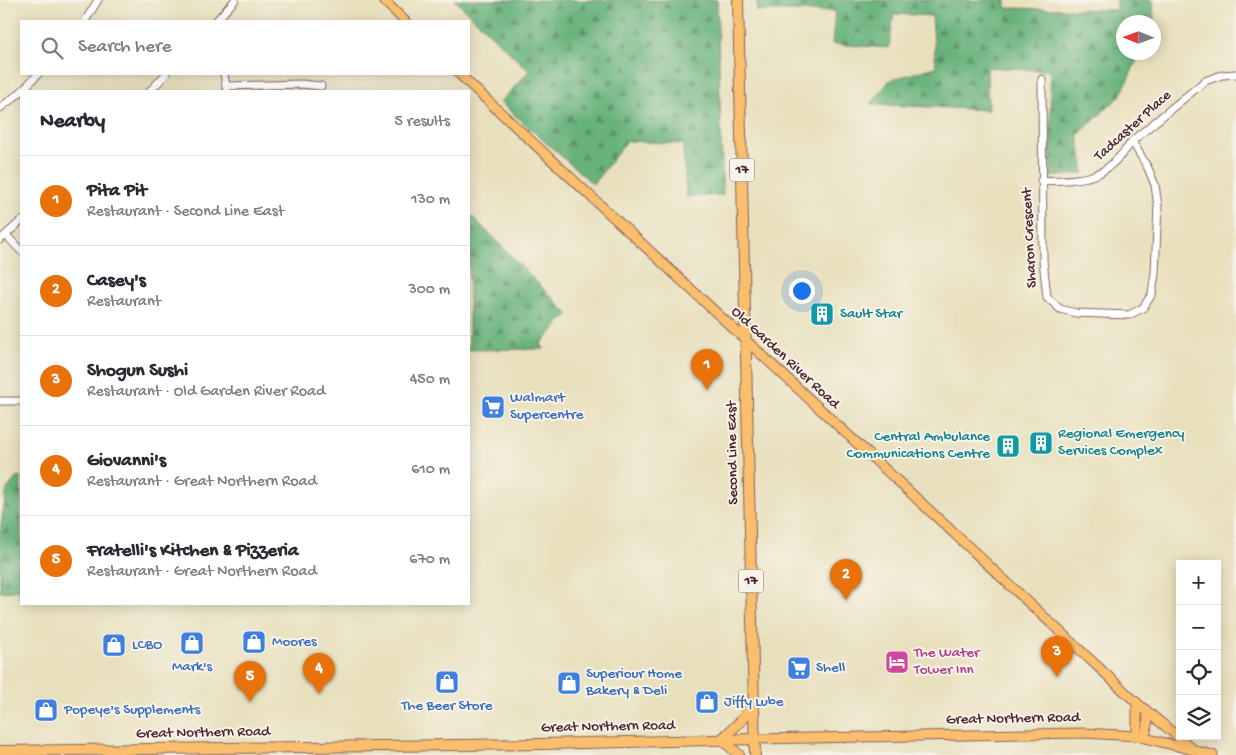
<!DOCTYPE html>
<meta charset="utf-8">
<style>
:root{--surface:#fff;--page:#f7f7f7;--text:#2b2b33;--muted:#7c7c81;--line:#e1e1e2;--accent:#7c3aed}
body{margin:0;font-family:"Gochi Hand",sans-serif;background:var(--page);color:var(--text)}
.controls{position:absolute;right:15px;bottom:15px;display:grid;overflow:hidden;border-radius:0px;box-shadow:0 2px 12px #0003}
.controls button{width:45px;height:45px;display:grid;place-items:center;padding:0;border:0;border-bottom:1px solid var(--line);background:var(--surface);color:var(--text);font:25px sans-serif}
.compass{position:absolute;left:1116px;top:15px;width:45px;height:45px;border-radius:50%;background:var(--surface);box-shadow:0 2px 12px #0003;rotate:271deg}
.you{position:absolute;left:801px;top:290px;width:18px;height:18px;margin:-12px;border:4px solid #fff;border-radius:50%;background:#1a73e8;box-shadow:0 0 0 8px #1a73e833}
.badge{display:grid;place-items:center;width:32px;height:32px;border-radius:50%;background:var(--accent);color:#fff;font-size:16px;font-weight:700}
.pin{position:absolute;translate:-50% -41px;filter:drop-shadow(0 1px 2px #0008)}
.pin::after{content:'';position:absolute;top:26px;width:18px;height:15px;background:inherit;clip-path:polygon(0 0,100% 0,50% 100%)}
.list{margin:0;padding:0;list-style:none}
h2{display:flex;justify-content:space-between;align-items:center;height:65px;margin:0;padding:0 20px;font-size:21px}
h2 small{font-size:16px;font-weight:400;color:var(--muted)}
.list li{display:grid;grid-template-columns:32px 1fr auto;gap:15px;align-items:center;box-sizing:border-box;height:90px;padding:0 20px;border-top:1px solid var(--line)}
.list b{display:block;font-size:19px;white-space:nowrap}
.list p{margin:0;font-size:16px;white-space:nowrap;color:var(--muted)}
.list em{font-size:16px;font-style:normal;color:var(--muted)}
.icon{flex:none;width:28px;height:28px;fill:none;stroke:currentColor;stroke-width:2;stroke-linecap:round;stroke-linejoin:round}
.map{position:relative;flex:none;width:1236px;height:755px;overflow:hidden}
.search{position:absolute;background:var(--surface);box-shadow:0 2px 12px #0003;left:20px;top:20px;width:450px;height:55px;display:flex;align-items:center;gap:12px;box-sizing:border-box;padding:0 18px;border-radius:0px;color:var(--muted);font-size:19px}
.panel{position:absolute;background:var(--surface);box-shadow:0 2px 12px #0003;left:20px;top:90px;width:450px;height:515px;border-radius:0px}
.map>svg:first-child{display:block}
.forest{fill:url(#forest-firs);stroke:#596853}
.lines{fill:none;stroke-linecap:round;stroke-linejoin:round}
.minor-casing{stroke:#81635e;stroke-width:9}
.major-casing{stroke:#81635e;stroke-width:11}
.highway-casing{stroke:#81635e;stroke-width:12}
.minor{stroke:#fff;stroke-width:7}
.major{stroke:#fabe6d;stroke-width:9}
.highway{stroke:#fabe6d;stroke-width:10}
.labels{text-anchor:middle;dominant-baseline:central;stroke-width:4;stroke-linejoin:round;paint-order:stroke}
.shield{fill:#f7f3e8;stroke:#7e5f64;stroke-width:1}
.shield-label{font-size:14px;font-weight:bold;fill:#4a1f2b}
.street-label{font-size:15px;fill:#4a1f2b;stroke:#f7f3e8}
.culture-label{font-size:15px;fill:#0d838f;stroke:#f7f3e8;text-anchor:start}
.shop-label{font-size:15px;fill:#366cbe;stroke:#f7f3e8;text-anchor:start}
.hotel-label{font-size:15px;fill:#b23c85;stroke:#f7f3e8;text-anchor:start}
</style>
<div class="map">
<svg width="1236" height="755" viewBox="0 0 1236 755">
<defs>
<pattern id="forest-firs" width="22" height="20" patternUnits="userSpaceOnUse" patternTransform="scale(1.25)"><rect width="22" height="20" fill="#68b27b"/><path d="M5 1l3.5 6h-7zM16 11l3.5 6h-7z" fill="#589065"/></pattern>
</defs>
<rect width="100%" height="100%" fill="#f7f3e8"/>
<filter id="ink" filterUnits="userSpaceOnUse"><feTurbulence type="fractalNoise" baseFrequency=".02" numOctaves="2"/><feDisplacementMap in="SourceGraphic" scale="10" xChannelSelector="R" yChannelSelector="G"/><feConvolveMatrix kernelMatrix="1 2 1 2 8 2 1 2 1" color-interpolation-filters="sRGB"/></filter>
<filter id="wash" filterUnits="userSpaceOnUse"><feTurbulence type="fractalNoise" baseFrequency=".0096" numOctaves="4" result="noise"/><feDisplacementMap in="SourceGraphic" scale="20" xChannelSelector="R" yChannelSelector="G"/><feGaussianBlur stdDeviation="1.12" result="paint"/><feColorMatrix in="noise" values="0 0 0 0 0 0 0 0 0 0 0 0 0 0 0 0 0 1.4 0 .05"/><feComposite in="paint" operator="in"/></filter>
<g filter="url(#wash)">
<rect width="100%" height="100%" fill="#e8e0bd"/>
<g class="forest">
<polygon points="455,0 717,0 723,195 686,197 683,144 627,141 593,184 500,102 529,71"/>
<polygon points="757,0 1006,0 1006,8 1116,10 1116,0 1153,0 1154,23 1124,22 1124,52 1140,53 1121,95 1078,135 1084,173 1051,177 1050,71 987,67 988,110 871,104 890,80 936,67 932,16 894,14 889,48 832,44 835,11 757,11"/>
<polygon points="469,213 568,314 541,344 544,349 469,350"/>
<polygon points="21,476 21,590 0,592 0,530 7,489 16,478"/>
</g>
</g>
<g filter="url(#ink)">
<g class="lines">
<g class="minor-casing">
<g id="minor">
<polyline points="85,21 98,0"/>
<polyline points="216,21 235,0"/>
<polyline points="224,74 227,91"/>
<polyline points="1042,79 1043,260 1047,297 1060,309 1076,313 1129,315 1143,308 1152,294 1155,273 1158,206 1155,185 1148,168 1132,141"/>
<polyline points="226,86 301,84 321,86"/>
<polyline points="22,91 38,74"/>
<polyline points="150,91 166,74"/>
<polyline points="0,108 21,92"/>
<path d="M 1041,181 C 1060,180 1082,181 1099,173 C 1109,169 1127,150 1132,141 L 1205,81 L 1222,75 L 1236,74"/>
<polyline points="6,235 21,251"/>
<polyline points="0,240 21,221"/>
<polyline points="0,401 21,401"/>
</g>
</g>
<g class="major-casing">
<g id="major">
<polyline points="383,0 405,21"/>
<polyline points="459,74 1137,703 1193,749"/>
<polyline points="1137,736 1137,703"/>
<polyline points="1145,738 1148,719 1146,710"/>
<polyline points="754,739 1084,733 1137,736 1213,755"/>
</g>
</g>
<g class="highway-casing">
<g id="highway">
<polyline points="738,0 755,755"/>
<polyline points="722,739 743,719 753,702"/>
<polyline points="722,739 739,755"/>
<polyline points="0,751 543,744 754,739"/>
</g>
</g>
<use href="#minor" class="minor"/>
<use href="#major" class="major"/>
<use href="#highway" class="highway"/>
</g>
</g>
<defs>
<g id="building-square" transform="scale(1.25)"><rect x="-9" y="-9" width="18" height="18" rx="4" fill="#0f9aa8" stroke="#f7f3e8"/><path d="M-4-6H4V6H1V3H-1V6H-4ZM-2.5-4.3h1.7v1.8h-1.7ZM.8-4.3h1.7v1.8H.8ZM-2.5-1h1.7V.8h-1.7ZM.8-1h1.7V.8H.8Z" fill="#fff"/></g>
<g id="supermarket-square" transform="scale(1.25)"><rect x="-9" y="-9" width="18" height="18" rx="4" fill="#3f7fe0" stroke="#f7f3e8"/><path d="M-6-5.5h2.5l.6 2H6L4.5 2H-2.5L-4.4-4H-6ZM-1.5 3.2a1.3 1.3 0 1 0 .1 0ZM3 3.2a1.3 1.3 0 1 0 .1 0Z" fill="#fff"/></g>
<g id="shop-square" transform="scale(1.25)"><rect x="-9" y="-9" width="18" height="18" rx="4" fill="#3f7fe0" stroke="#f7f3e8"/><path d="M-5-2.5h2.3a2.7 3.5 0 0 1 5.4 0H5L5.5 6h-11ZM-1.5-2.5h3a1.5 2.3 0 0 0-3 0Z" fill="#fff"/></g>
<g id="hotel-square" transform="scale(1.25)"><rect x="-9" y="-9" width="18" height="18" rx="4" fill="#d1479c" stroke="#f7f3e8"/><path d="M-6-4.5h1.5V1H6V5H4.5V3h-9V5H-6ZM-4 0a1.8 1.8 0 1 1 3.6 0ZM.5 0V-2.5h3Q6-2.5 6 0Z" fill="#fff"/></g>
</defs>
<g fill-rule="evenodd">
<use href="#building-square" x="822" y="314"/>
<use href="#supermarket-square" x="493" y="407"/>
<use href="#building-square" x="1041" y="443"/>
<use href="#building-square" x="1008" y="446"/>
<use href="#shop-square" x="254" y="642"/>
<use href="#shop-square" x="192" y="643"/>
<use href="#shop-square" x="114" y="645"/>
<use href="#hotel-square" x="897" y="662"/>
<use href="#supermarket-square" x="799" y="668"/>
<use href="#shop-square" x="447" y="682"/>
<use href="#shop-square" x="569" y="683"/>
<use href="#shop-square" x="707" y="702"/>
<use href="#shop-square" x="46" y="710"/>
</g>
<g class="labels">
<g class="shield">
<rect x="729.5" y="158.5" width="25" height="23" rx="4"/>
<rect x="738.5" y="569.5" width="25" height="23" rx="4"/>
</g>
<g class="shield-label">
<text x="742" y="170">17</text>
<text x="751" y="581">17</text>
</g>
<g class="street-label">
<text transform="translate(1133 126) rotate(-42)">Tadcaster Place</text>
<text transform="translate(1030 238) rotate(-93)">Sharon Crescent</text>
<text transform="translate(785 358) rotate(43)">Old Garden River Road</text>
<text transform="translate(733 453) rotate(-91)">Second Line East</text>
<text transform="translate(1013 719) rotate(-1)">Great Northern Road</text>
<text transform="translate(608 727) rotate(-1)">Great Northern Road</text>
<text transform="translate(203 733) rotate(-1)">Great Northern Road</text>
</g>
<g class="culture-label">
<text x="840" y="314">Sault Star</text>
<text x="1058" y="434">Regional Emergency<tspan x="1058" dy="17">Services Complex</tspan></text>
<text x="990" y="437" text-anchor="end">Central Ambulance<tspan x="990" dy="17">Communications Centre</tspan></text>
</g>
<g class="shop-label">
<text x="510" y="398">Walmart<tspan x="510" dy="17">Supercentre</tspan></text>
<text x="272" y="642">Moores</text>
<text x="132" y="645">LCBO</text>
<text x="192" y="667" text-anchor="middle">Mark's</text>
<text x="816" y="668">Shell</text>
<text x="586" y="674">Superiour Home<tspan x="586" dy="17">Bakery &amp; Deli</tspan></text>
<text x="724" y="702">Jiffy Lube</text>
<text x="447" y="706" text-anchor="middle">The Beer Store</text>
<text x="64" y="710">Popeye's Supplements</text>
</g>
<g class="hotel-label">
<text x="914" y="653">The Water<tspan x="914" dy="17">Tower Inn</tspan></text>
</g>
</g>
</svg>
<div class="controls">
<button>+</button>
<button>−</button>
<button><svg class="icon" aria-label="locate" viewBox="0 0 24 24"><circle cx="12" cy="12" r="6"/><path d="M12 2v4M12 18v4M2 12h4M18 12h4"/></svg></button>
<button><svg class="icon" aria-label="layers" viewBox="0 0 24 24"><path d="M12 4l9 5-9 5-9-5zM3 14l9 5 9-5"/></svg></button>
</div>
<svg class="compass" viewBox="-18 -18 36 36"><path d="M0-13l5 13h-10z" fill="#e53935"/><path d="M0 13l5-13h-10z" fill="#7c7c81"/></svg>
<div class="you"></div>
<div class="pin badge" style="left:707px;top:390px;background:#e8710a">1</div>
<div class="pin badge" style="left:846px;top:600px;background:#e8710a">2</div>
<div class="pin badge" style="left:1057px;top:677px;background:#e8710a">3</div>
<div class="pin badge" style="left:319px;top:694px;background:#e8710a">4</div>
<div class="pin badge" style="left:250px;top:702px;background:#e8710a">5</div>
<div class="search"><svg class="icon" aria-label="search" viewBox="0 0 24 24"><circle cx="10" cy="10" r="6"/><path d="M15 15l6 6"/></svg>Search here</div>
<section class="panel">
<h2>Nearby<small>5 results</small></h2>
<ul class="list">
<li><span class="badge" style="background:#e8710a">1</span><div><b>Pita Pit</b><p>Restaurant · Second Line East</p></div><em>130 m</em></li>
<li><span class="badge" style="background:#e8710a">2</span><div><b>Casey's</b><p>Restaurant</p></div><em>300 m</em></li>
<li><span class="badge" style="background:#e8710a">3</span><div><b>Shogun Sushi</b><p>Restaurant · Old Garden River Road</p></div><em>450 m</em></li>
<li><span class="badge" style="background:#e8710a">4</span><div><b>Giovanni's</b><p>Restaurant · Great Northern Road</p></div><em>610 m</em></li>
<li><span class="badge" style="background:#e8710a">5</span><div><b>Fratelli's Kitchen &amp; Pizzeria</b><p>Restaurant · Great Northern Road</p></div><em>670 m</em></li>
</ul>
</section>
</div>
